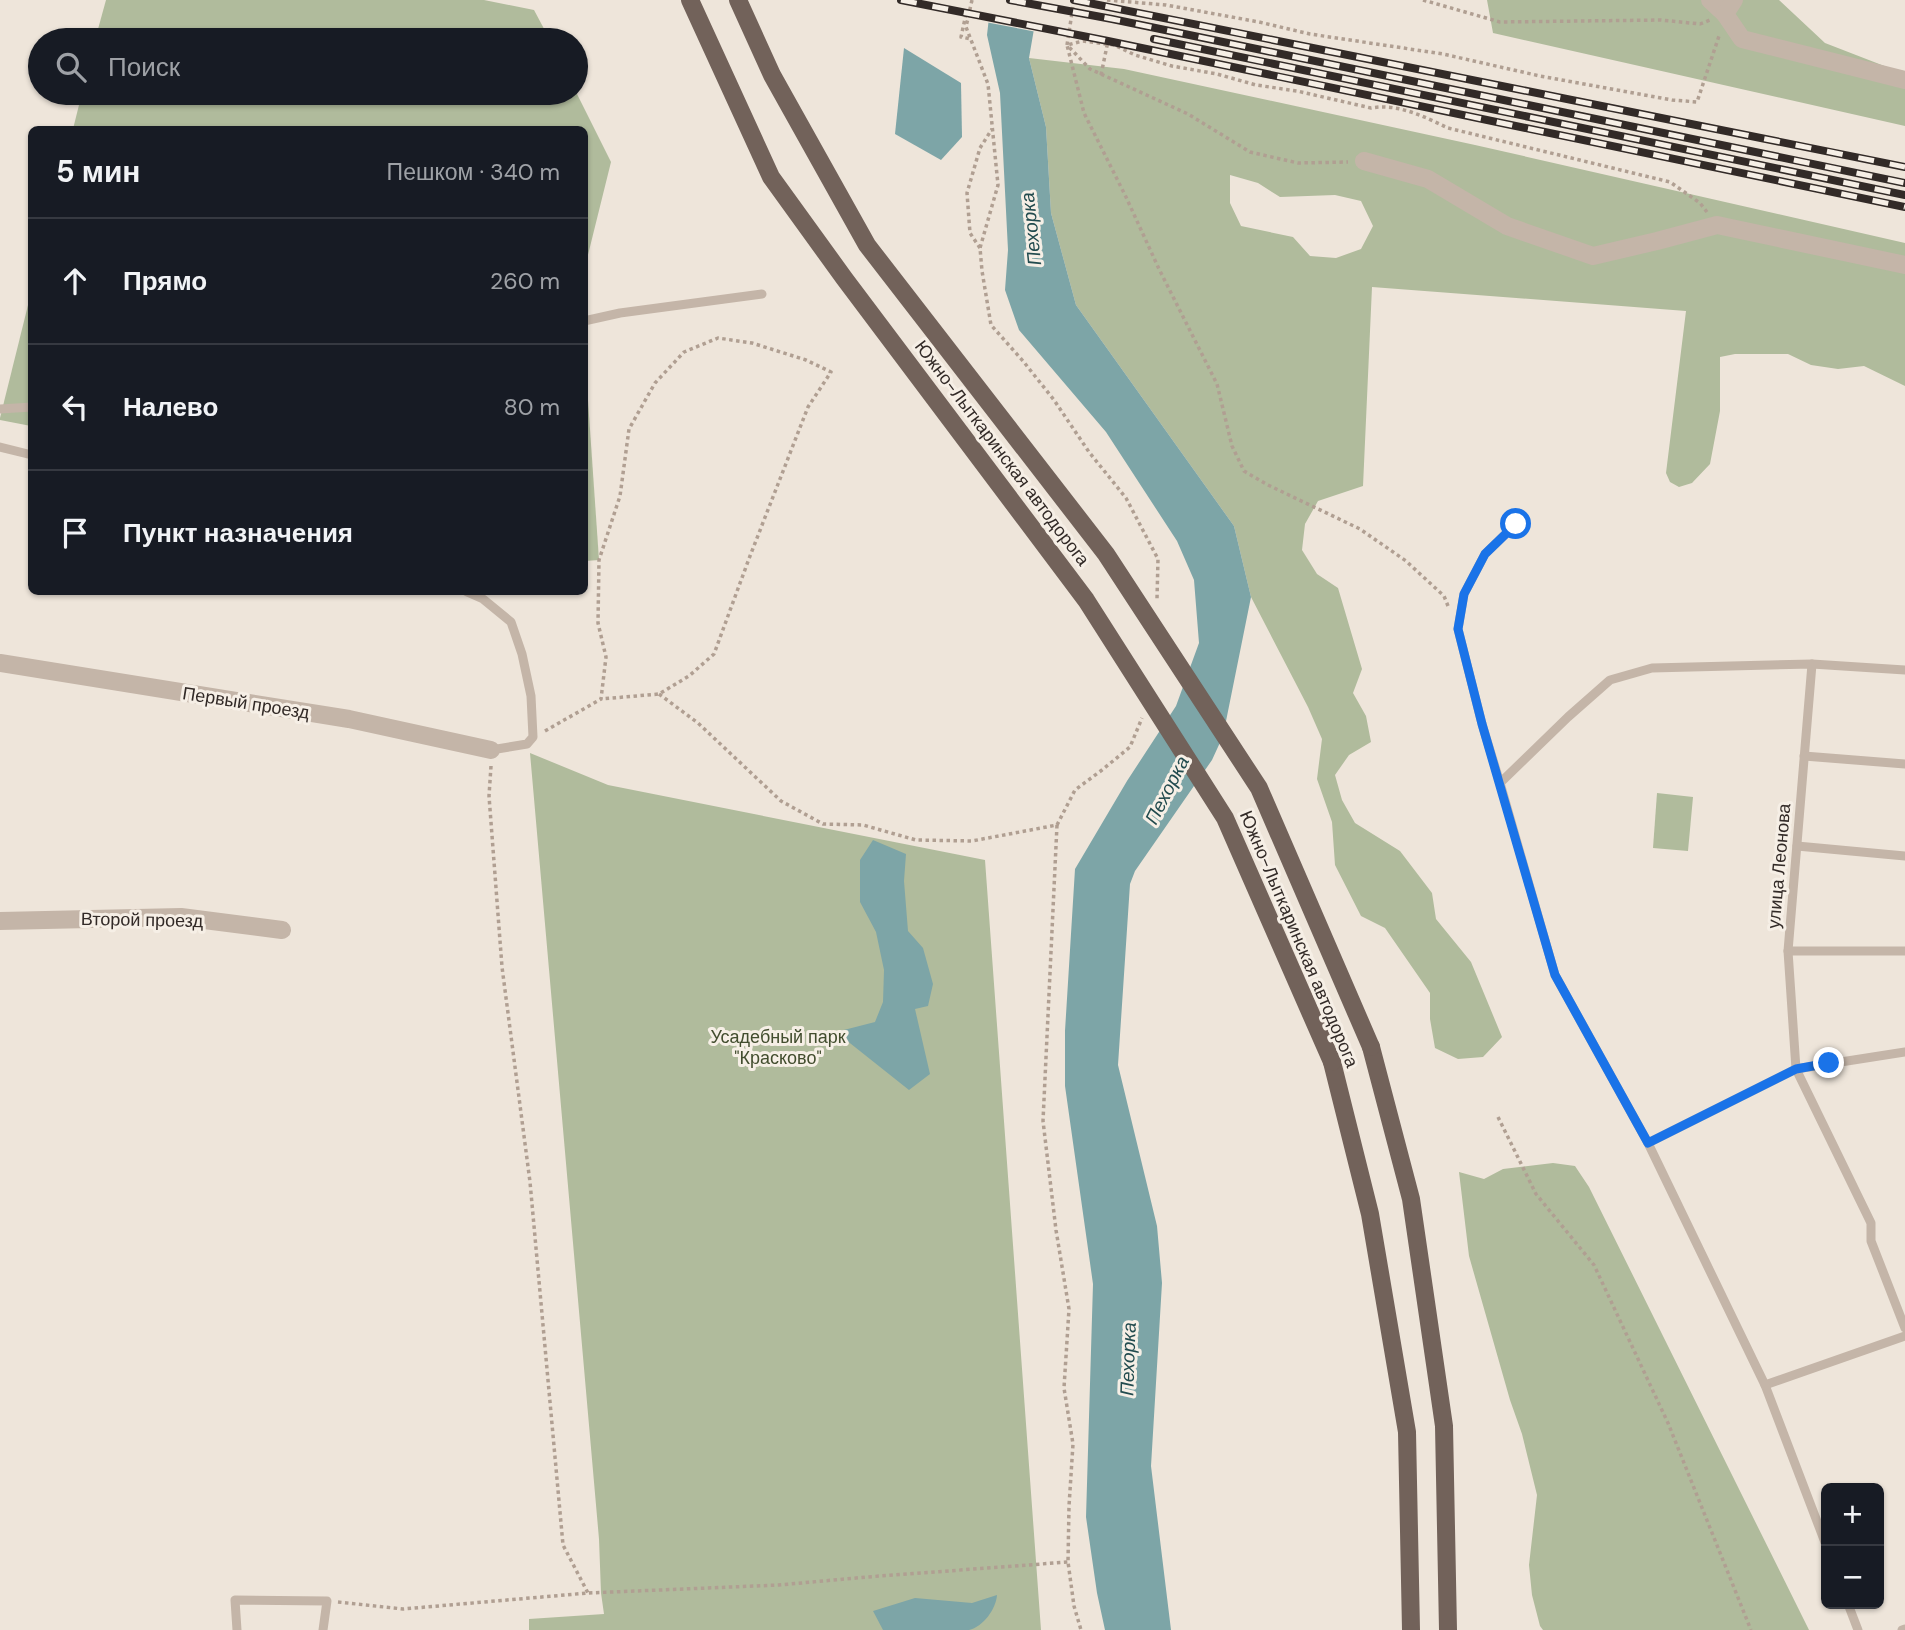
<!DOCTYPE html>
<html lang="ru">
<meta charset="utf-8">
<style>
:root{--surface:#171b24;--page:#242831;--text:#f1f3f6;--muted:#9ea1a6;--line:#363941}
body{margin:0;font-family:"DM Sans",sans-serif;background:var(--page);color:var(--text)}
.controls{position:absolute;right:21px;bottom:21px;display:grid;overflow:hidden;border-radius:10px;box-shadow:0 2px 5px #0004}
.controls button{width:63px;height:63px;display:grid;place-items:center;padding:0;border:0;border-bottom:2px solid var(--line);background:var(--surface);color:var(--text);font:35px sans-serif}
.stop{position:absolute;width:21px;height:21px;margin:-16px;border:5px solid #1a73e8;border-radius:50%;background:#fff}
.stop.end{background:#1a73e8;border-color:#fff;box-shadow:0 2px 7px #0008}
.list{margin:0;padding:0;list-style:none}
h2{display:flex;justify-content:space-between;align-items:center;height:91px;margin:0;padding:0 28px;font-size:30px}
h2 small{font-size:23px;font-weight:400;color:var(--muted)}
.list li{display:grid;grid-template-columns:46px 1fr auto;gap:21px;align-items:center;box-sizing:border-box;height:126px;padding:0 28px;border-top:2px solid var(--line)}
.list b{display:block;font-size:26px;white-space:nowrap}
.list em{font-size:23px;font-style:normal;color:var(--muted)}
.icon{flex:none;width:38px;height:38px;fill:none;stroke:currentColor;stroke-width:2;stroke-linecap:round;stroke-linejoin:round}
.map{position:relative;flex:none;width:1905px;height:1630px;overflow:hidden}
.search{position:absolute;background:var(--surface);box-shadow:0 2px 5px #0004;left:28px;top:28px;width:560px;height:77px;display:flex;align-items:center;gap:18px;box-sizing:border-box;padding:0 24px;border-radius:38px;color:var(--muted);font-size:26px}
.panel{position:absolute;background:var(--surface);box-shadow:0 2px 5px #0004;left:28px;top:126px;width:560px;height:469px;border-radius:10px}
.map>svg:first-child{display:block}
.green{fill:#b0bb9c;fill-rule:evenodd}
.water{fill:#7da5a7}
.pier{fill:#eee5da}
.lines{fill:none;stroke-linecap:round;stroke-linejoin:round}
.path{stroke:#b09f92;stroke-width:3.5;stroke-dasharray:3.5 3.5;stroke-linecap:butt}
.lane{stroke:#c4b5a8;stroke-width:9}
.street{stroke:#c4b5a8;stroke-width:18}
.primary{stroke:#72625a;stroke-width:18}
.rail-casing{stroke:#322a27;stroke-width:8}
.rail{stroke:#f6efe6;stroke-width:5;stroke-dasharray:16;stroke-linecap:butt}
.primary-bridge{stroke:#72625a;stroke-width:18}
.route{stroke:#1a73e8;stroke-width:9}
.labels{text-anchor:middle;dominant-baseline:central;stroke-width:6;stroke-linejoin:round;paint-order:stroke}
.street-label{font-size:18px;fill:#322a27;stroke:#f6efe6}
.park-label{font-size:18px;fill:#424d2e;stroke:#f6efe6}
.water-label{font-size:19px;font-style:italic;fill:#224b4e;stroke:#f6efe6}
</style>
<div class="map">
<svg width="1905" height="1630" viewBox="0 0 1905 1630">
<rect width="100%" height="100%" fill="#eee5da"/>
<g class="green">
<polygon points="106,0 484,0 534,10 550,40 95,40"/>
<polygon points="1487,0 1779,0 1825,43 1905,74 1905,126 1493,33"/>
<path d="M 1029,58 L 1124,69 L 1475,145 L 1905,243 L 1905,386 L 1864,366 L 1838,369 L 1811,365 L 1788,354 L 1735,354 L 1720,357 L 1720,411 L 1710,464 L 1692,483 L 1679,487 L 1670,482 L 1666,473 L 1686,311 L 1372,287 L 1363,486 L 1318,501 L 1305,524 L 1302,550 L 1317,574 L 1338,588 L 1362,669 L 1353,693 L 1366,716 L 1371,742 L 1349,755 L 1335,775 L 1342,800 L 1355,823 L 1400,851 L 1432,893 L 1436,919 L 1471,962 L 1502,1037 L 1483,1057 L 1458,1059 L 1435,1048 L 1430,1019 L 1430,993 L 1385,928 L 1361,916 L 1335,865 L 1332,822 L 1317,779 L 1322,739 L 1308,707 L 1251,597 L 1234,526 L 1076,305 L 1051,213 L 1046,127 ZM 1230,175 L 1258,183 L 1280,197 L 1335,195 L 1361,201 L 1373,226 L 1361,249 L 1336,258 L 1310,256 L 1293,237 L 1241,226 L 1230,203 Z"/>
<polygon points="576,92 611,162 585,267 584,130 73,129 82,93"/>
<polygon points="31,293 31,426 0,420 0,418"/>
<polygon points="584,342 599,560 585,561 584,561"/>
<polygon points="530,753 608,785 985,860 1041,1630 529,1630 529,1619 604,1614 601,1593 599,1539"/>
<polygon points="1657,793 1693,797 1688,851 1653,848"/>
<polygon points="1553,1163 1575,1166 1589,1187 1809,1630 1543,1630 1540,1626 1532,1595 1529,1565 1537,1495 1522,1434 1510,1400 1469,1256 1459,1172 1484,1179 1503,1169"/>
</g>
<g class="water">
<polygon points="991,0 1039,0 1029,58 1046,127 1051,213 1076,305 1234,526 1251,597 1223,736 1212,760 1135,871 1130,884 1118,1065 1157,1226 1162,1283 1151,1466 1171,1630 1105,1630 1097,1593 1086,1517 1093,1284 1065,1086 1065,1031 1075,869 1127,781 1176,706 1199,643 1194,580 1177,541 1106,432 1019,330 1005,290 1008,250 1000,93 987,35"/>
<polygon points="904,48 961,83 962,137 941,160 895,134"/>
<polygon points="873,840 906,854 904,881 908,931 923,948 933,984 928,1006 915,1009 930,1074 909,1090 836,1032 875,1022 883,1002 884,970 876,932 860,902 860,860"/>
<path d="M 997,1595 C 996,1609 983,1627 969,1630 L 883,1630 L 873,1611 L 915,1598 L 972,1603 Z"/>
</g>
<polygon class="pier" points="987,0 1042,0 1037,32 985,22"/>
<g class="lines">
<g class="path">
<polyline points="972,0 966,27 988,84 998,185 980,248 982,271 991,325 1023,361 1054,400 1089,452 1126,498 1158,559 1157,599"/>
<polyline points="1074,0 1067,45 1090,69 1188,114 1250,152 1298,163 1348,162"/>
<polyline points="1107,0 1166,5 1259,22 1310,34 1443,54 1540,76 1672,100 1697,102 1719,36"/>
<polyline points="1423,0 1500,22 1661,20 1700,24 1710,20"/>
<polyline points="966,14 961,37 971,39"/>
<polyline points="1101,75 1108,41"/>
<polyline points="980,248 970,233 967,193 980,148 992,129"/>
<path d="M 1448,606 L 1444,596 L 1406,561 L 1360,529 L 1268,485 L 1244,471 L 1232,446 L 1217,384 L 1159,269 L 1126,197 L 1084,113 L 1067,45 L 1083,41 L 1114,45 L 1135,55 L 1172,66 L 1217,74 L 1256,85 L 1297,91 L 1371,108 C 1398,103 1425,117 1448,128 L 1670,182 L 1700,203 L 1707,212"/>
<polyline points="659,694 698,723 781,801 823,824 863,825 916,840 972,841 1057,825 1043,1121 1056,1230 1069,1309 1064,1388 1073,1444 1069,1506 1068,1562 1074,1606 1081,1630"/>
<polyline points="545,731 601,699 606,657 598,623 599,560 620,496 629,429 655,383 684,352 718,338 752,343 806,360 831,372 808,407 750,556 714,654 689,676 659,694 601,699"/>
<polyline points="491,766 489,796 502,967 530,1182 563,1545 588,1593"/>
<polyline points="1057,825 1075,790 1102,770 1130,747 1142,718"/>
<polyline points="1498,1117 1536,1194 1594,1265 1668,1423 1751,1630"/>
<polyline points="338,1602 403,1609 588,1593 779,1585 867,1577 1068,1562"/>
</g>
<g class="lane">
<polyline points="584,321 620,313 762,294"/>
<polyline points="0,409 32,407"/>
<polyline points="0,447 32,455"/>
<polyline points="467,592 483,599 511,622 522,654 531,696 533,737 527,744 491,750"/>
<polyline points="1812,664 1788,951 1796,1069 1871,1223 1871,1241 1905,1328"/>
<polyline points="1804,756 1905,764"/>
<polyline points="1500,783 1482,724 1458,629 1464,594 1485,554 1516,524"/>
<polyline points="1797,846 1905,856"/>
<polyline points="1788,951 1905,951"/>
<polyline points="1648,1143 1555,975 1500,783 1568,717 1610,680 1652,668 1812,664 1905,670"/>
<polyline points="1765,1385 1905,1336"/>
<polyline points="1826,1545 1765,1385 1648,1143 1796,1069 1905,1052"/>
<polyline points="1848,1604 1858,1630"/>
<polyline points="237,1630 235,1600 327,1601 323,1630"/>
<polyline points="1902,1630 1905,1629"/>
</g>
<g class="street">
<polyline points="1710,0 1725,14"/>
<polyline points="1734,0 1725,14 1742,39 1905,80"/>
<polyline points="1364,161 1428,179 1507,226 1593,256 1657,241 1717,225 1905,265"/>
<polyline points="0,663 349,719 491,750"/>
<polyline points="0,921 181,917 282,930"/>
</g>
<g class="primary">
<polyline points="1371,1047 1411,1199 1444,1426 1448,1630"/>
<polyline points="1332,1062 1370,1214 1407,1432 1411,1630"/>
</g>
<g class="rail-casing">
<g id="rail">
<polyline points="901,0 1108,41 1905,207"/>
<polyline points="1010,0 1112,19 1905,183"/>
<polyline points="1074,0 1905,167"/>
<polyline points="1154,39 1905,195"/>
</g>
</g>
<use href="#rail" class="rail"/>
<g class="primary-bridge">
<polyline points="690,0 771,177 844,278 1086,600 1225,818 1332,1062"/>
<polyline points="738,0 772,75 867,245 1106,554 1259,788 1371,1047"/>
</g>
</g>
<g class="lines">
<polyline class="route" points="1516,524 1485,554 1464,594 1458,629 1482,724 1555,975 1648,1143 1796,1069 1829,1063"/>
</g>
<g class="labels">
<g class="street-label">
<text transform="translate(1002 453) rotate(53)">Южно-Лыткаринская автодорога</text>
<text transform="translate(246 703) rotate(9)">Первый проезд</text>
<text transform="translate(1779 866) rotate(-85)">улица Леонова</text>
<text transform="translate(142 920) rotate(1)">Второй проезд</text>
<text transform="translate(1299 939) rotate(67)">Южно-Лыткаринская автодорога</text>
</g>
<g class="park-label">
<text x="778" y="1037">Усадебный парк<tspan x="778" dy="21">"Красково"</tspan></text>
</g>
<g class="water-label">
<text transform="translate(1031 229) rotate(-96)">Пехорка</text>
<text transform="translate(1167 790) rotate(-63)">Пехорка</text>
<text transform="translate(1128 1359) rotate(-88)">Пехорка</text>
</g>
</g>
</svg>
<div class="controls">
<button>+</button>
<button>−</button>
</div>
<div class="stop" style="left:1516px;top:524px"></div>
<div class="stop end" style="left:1829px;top:1063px"></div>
<div class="search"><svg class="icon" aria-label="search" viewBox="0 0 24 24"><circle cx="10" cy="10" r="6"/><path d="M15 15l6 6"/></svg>Поиск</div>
<section class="panel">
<h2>5 мин<small>Пешком · 340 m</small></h2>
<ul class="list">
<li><svg class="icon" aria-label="ahead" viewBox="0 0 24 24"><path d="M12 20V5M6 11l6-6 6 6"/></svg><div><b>Прямо</b></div><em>260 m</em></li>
<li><svg class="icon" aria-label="left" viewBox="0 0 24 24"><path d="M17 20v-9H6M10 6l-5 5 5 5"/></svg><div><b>Налево</b></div><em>80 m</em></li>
<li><svg class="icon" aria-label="arrive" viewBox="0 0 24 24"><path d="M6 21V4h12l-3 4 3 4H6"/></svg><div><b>Пункт назначения</b></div></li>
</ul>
</section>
</div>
